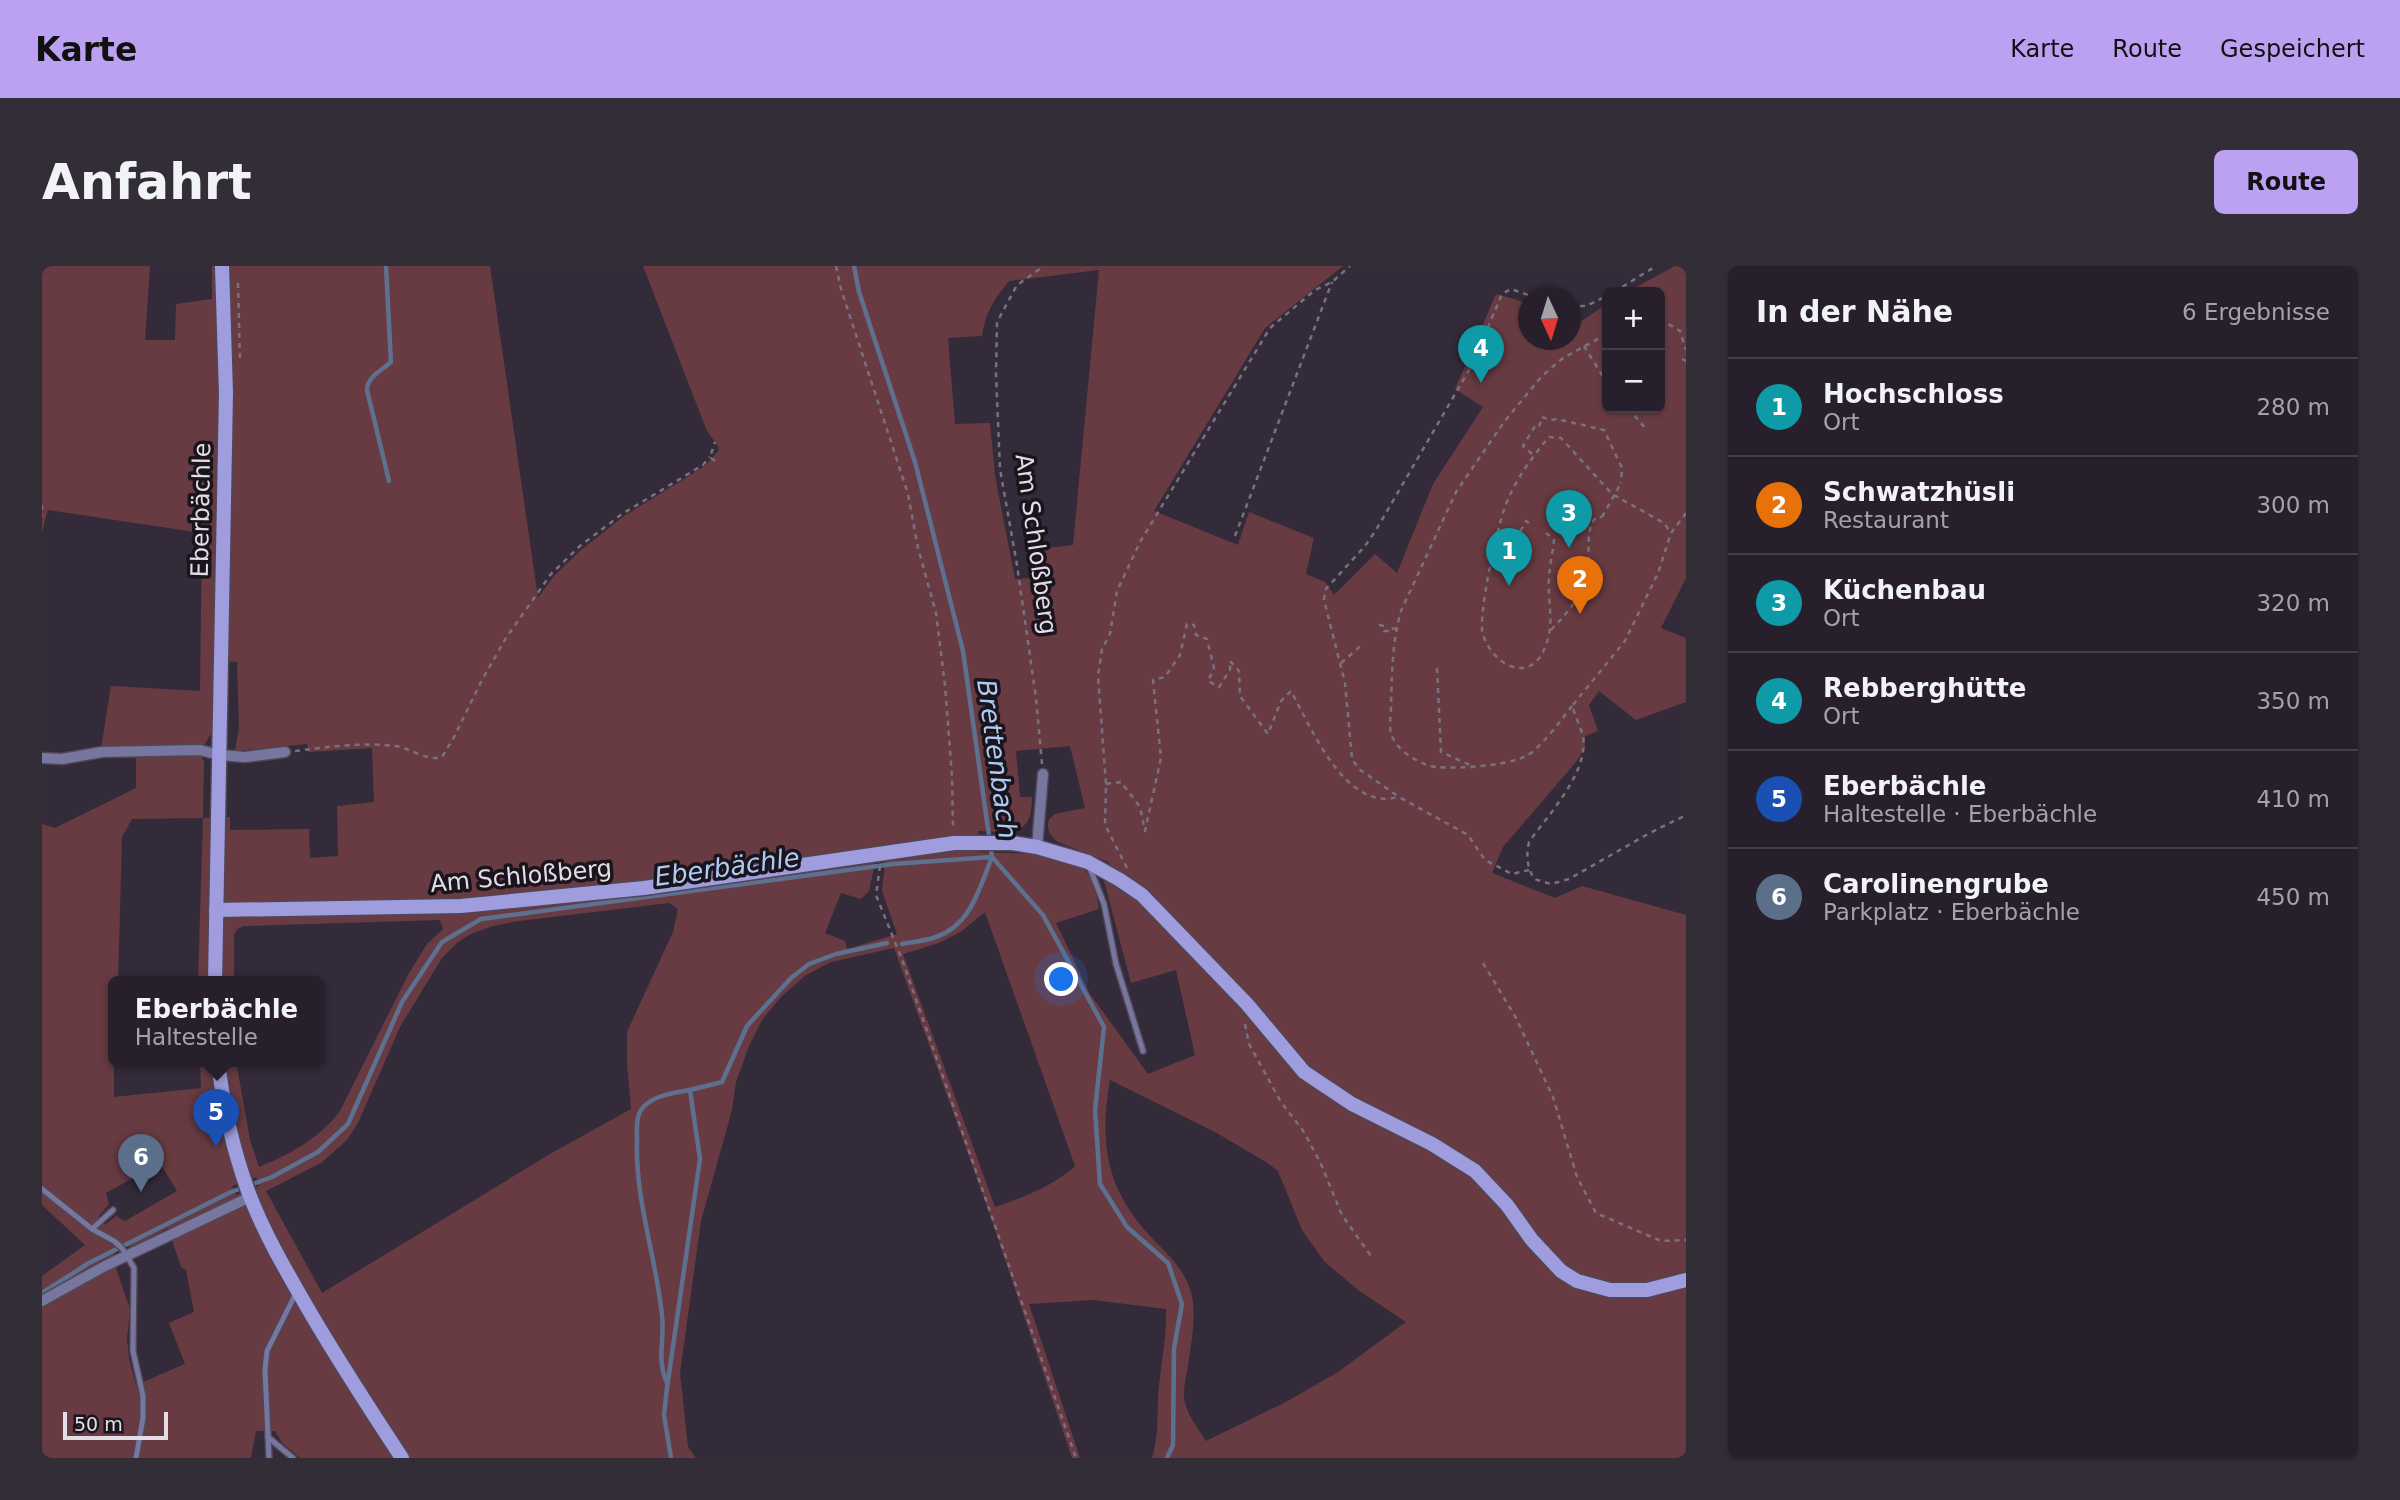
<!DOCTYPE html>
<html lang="de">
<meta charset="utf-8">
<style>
:root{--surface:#27202c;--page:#332d38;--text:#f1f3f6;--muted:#a4a3a9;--line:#433e48;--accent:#bca0f2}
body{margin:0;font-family:"DejaVu Sans",sans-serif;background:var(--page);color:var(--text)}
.controls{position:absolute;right:21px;top:21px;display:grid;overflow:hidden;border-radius:10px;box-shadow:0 2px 5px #0004}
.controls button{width:63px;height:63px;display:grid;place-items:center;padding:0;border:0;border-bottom:2px solid var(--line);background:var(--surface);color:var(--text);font:35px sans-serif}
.compass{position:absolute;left:1476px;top:21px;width:63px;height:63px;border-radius:50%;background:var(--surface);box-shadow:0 2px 5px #0004;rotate:176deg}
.scale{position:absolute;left:21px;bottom:18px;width:105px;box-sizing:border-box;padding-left:7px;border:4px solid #e4dde7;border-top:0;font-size:19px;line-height:24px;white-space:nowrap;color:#e4dde7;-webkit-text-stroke:5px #1a151c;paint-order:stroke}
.you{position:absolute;left:1020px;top:714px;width:24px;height:24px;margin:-18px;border:5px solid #fff;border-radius:50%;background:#1a73e8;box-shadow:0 0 0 10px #1a73e833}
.badge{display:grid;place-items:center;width:46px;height:46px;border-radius:50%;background:var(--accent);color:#fff;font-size:23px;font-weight:700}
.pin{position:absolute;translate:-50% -58px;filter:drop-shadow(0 2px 4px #0008)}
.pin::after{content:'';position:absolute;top:37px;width:24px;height:21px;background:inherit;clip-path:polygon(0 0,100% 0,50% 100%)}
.popup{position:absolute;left:66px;top:710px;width:217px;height:91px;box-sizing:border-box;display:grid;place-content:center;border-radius:10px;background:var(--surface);filter:drop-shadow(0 2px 5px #0005);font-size:23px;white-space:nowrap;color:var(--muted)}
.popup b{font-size:26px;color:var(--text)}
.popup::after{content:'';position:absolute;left:50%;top:100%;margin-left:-14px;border:14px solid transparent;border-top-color:var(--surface)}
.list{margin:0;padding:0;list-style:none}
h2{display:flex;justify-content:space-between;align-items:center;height:91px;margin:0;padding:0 28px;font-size:30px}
h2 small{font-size:23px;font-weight:400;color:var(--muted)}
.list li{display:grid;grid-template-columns:46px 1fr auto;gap:21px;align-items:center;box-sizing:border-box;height:98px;padding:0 28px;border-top:2px solid var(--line)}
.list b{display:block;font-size:26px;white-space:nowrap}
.list p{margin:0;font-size:23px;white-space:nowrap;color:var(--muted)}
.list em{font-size:23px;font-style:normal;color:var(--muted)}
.map{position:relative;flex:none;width:1644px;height:1192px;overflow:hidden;border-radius:10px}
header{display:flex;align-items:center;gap:42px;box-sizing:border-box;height:98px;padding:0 35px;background:var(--accent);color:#111}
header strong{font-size:33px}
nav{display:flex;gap:38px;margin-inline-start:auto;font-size:24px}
.intro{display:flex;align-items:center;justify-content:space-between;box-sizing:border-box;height:168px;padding:0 42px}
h1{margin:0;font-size:49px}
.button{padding:18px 32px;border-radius:10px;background:var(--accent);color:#111;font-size:24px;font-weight:700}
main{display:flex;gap:42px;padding:0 42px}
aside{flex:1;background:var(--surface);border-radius:10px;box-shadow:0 2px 5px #0004}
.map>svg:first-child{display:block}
.green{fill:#683b42;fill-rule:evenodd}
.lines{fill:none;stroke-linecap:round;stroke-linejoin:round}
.stream{stroke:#5e7090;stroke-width:4.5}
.lane-casing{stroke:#504756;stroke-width:8}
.street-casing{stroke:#504756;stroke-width:13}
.secondary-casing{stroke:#504756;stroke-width:17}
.path{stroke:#7a717e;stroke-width:2.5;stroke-dasharray:5 5;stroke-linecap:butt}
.lane{stroke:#77769f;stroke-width:5}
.street{stroke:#77769f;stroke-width:10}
.secondary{stroke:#a09ddf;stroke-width:14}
.path-bridge{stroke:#7a717e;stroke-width:2.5;stroke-dasharray:5 5;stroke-linecap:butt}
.labels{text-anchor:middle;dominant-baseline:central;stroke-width:7;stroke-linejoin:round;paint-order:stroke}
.street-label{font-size:24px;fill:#e4dde7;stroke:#1a151c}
.water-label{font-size:26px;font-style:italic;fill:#afcbf4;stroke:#1a151c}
</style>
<header>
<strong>Karte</strong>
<nav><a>Karte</a><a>Route</a><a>Gespeichert</a></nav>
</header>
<div class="intro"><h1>Anfahrt</h1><a class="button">Route</a></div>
<main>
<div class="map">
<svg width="1644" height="1192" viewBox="0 0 1644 1192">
<rect width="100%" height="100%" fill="#342b3a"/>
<path class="green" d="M 0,0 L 108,0 L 103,74 L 133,74 L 134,38 L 170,33 L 170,0 L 448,0 L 496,332 L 511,311 L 539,284 L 582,250 L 663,200 L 677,184 L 676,180 L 665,165 L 601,0 L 1301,0 L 1223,62 L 1112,245 L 1196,279 L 1207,246 L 1272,272 L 1264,308 L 1283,316 L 1292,329 L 1333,288 L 1355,307 L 1391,218 L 1441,141 L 1413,123 L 1454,28 L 1486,37 L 1486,74 L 1528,74 L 1529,56 L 1538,56 L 1565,38 L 1565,142 L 1618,142 L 1618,26 L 1585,26 L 1633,0 L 1644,0 L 1644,312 L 1619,362 L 1644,372 L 1644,436 L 1594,454 L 1557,425 L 1547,439 L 1556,465 L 1543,470 L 1543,482 L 1534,496 L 1461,581 L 1450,607 L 1513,632 L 1540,620 L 1644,649 L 1644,1192 L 1110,1192 C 1117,1167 1115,1156 1116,1132 C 1118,1102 1125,1073 1124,1043 L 1051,1034 L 987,1038 L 1038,1192 L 1030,1192 L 946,943 L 852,682 L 789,696 L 764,709 L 739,731 L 720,754 L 707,780 L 694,816 L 690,844 L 659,955 L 638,1107 L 646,1181 L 654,1192 L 258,1192 L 240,1177 L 233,1165 L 214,1165 L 209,1192 L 0,1192 L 0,1010 L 43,979 L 0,939 L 0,558 L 13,562 L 94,522 L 94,489 L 159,490 L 162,495 L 161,552 L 188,551 L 188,564 L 267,563 L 268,592 L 296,590 L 295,540 L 332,536 L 330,482 L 266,486 L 265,478 L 193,485 L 197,461 L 195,396 L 172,395 L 170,466 L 163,478 L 59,483 L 69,420 L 158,425 L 160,267 L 6,244 L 0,266 ZM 1057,4 L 1031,279 L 997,283 L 1001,311 L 973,313 L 953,210 L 948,157 L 913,158 L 906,72 L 940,70 C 943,47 952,33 967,15 ZM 1028,480 L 1043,542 L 1013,548 L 1007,553 C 1004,563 1008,570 1016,576 L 1067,596 L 1062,615 L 1089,717 L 1134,704 L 1153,789 L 1106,808 L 1048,728 L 1014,657 L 1057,643 C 1055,631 1053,617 1045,607 C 1027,582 963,589 935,586 L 936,565 C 969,566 990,572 990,531 L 978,531 L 974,485 ZM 161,552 L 156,715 L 192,715 L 192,669 L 195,663 L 202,660 L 398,654 L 401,663 L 385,678 L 367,707 L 298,845 C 277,873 248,888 217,901 L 208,874 L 194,795 L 158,795 L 159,822 L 72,831 L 71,715 L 76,715 L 80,571 L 90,553 ZM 843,596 L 840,625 L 855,668 L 805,683 L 803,675 L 783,667 L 799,627 L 819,633 L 827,625 L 833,597 ZM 627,637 L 636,643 L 631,666 L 585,766 L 585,796 L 589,843 L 508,888 L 280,1027 L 224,925 L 279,897 L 305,874 L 316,857 L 358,761 L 400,692 L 416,676 L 429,668 L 451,660 L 477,655 ZM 943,646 L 1033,900 C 1010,921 982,931 953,941 L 861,688 L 897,677 L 920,665 ZM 1068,814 L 1173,866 L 1224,896 L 1236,905 L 1260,964 L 1282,995 L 1316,1024 L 1364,1056 L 1296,1106 L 1242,1137 L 1164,1175 C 1156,1163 1147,1151 1143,1137 C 1140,1125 1144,1113 1146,1100 C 1149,1078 1155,1048 1149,1026 C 1142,1002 1125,988 1109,971 C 1064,923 1057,877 1068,814 ZM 118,897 L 135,925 L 83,955 L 74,950 L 63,959 L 56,951 L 67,938 L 64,927 ZM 214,911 L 217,920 L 194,929 L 190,920 ZM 126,962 L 139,1001 L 144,1004 L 152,1046 L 127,1057 L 143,1098 L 94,1119 L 87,1093 L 85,1072 L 88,1043 L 70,991 L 74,985 L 73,981 L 82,977 L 90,982 Z"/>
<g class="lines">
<g class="stream">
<path d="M 344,0 L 349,96 C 340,104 325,111 325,124 L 347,215"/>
<polyline points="812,0 817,26 873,196 921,385 950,591 1001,649 1062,761 1053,844 1058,918 1085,961 1126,997 1140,1038 1132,1082 1131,1179 1125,1192"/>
<path d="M 0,1027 L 47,997 L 189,926 L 230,911 L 276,886 L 306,858 L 360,736 L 400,676 L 439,653 L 851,598 L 950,591 C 937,623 929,659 894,671 C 883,675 871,676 860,678"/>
<path d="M 625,1117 C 614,1092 623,1075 620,1049 C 614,991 593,934 595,875 C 595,866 594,856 597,848 C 604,830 631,827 648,824"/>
<polyline points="629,1192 622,1149 625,1122 658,893 648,824 680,816 705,760 749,712 767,698 794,688 845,677"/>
</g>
<g class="lane-casing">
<g id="lane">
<polyline points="1047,600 1062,638 1074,698 1101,785"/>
<polyline points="0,923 50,963 72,975 80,982 92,1002 91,1085 101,1130 101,1152 94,1192"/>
<polyline points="50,963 71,944"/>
<polyline points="227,1172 251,1192"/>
<polyline points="227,1192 223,1104 225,1085 254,1027"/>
</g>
</g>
<g class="street-casing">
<g id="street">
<polyline points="0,492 20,493 60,486 158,484 177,489 203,491 243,486"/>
<polyline points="995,581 1001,508"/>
<polyline points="0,1035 63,1000 208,931"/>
</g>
</g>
<g class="secondary-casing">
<g id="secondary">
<polyline points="174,644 419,640 602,622 912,577 970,577 995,581 1046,596 1078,614 1100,629 1205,738 1262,806 1310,838 1390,878 1433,905 1465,939 1490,974 1519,1005 1535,1015 1568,1024 1605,1024 1644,1014"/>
<polyline points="173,715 184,127 180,0"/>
<path d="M 176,795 C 181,840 191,883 206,925 C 222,968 246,1008 269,1048 C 298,1097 329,1145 360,1192"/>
</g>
</g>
<g class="path">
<polyline points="794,0 799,23 866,228 876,282 894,347 903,419 910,511 911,562"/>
<polyline points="196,17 198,95"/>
<polyline points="1572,26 1614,0"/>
<polyline points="1528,40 1544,40 1565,30"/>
<polyline points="1618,53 1638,65 1644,84"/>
<polyline points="1542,80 1565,117"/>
<polyline points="1640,93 1644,95"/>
<polyline points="1586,142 1604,163"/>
<polyline points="1490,188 1481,180 1493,160 1497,161 1500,151 1509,154 1515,153 1562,164 1580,202 1579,217"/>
<polyline points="673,195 668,191 673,176"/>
<polyline points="0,239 0,250"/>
<path d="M 1644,247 L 1629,267 L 1616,307 L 1583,375 L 1530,440 C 1533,450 1539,461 1541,471 C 1547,506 1506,549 1487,576 C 1484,591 1485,600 1492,613 L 1509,618 L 1527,613 L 1606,568 L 1644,549"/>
<path d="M 1504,267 L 1512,273 C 1511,285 1508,298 1507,310 C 1505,334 1513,356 1504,379 C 1490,419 1452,401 1441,369 C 1435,351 1456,258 1464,238 C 1474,213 1490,191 1507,171 L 1519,172 L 1570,228 L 1622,257 L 1629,267"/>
<polyline points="1193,270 1290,16"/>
<polyline points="1449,299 1459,300 1484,255 1487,257"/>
<polyline points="1337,359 1342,360 1342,365 1346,365 1347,362 1354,363"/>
<path d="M 1509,364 C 1525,347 1538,333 1545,310 C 1550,291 1541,267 1554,251 L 1560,251"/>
<polyline points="1299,397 1321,378"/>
<polyline points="1395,402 1399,486 1428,499"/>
<path d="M 1530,440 C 1520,453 1498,483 1484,490 C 1464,500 1416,503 1394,501 C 1378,499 1353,484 1349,467 C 1347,459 1349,449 1349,440 C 1350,408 1350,376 1359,345 L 1414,226 L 1462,156 L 1500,110 L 1521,92 L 1565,68"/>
<path d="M 253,485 C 286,481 319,476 352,480 C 367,481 385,496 400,491 L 411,473 L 440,414 L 464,372 L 509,308 L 538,280 L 580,248 L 661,199 L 668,191"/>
<polyline points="1000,498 994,432 975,299 958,203 954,108 955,56 975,19 1002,0"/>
<path d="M 1064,518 L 1079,516 L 1098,541 L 1103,565 L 1119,492 L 1111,414 L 1123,411 L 1138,389 L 1145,358 L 1152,359 L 1154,369 L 1165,373 L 1172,402 L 1166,415 L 1177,421 L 1188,404 L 1188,395 L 1197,405 L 1198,430 L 1226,468 L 1239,435 L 1249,425 C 1269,461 1303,546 1356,531"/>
<polyline points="838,600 834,629 861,696 1034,1192"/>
<polyline points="1085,602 1063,559 1064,518 1056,410 1060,383 1068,368 1075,325 1098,276 1228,62 1273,24 1290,16 1308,0"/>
<polyline points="1487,604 1470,608 1443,594 1426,569 1357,531 1317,503 1310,493 1303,417 1282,334 1283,324 1323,280 1334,264 1430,99 1460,28 1469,23 1495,32"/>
<polyline points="1441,697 1474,752 1511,831 1535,911 1554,947 1619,975 1644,974"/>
<polyline points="1203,758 1207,778 1239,836 1262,866 1279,898 1300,949 1331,993"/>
</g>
<use href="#lane" class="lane"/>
<use href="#street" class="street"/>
<use href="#secondary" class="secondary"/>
<polyline class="path-bridge" points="1560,251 1579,217"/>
</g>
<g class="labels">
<g class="street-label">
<text transform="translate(159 244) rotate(-89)">Eberbächle</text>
<text transform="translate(994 278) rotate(82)">Am Schloßberg</text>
<text transform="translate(479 610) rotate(-5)">Am Schloßberg</text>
</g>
<g class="water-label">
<text transform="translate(955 493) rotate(82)">Brettenbach</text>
<text transform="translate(685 601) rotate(-8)">Eberbächle</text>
</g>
</g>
</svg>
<div class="controls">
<button>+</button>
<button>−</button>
</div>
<svg class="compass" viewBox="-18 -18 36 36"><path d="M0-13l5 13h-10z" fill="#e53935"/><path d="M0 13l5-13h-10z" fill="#a4a3a9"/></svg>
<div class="scale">50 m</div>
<div class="you"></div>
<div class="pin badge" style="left:1467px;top:320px;background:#0f9aa8">1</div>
<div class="pin badge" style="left:1538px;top:348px;background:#e8710a">2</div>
<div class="pin badge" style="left:1527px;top:282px;background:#0f9aa8">3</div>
<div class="pin badge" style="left:1439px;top:117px;background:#0f9aa8">4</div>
<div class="pin badge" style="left:174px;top:881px;background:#1a4fb4">5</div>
<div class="popup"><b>Eberbächle</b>Haltestelle</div>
<div class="pin badge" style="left:99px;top:926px;background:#5c6f8a">6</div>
</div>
<aside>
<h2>In der Nähe<small>6 Ergebnisse</small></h2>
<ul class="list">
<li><span class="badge" style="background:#0f9aa8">1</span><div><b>Hochschloss</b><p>Ort</p></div><em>280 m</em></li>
<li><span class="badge" style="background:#e8710a">2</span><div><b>Schwatzhüsli</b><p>Restaurant</p></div><em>300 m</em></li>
<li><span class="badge" style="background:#0f9aa8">3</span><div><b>Küchenbau</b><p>Ort</p></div><em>320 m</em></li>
<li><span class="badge" style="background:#0f9aa8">4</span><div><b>Rebberghütte</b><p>Ort</p></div><em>350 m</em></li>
<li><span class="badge" style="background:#1a4fb4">5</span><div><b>Eberbächle</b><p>Haltestelle · Eberbächle</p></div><em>410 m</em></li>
<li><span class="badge" style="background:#5c6f8a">6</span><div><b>Carolinengrube</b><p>Parkplatz · Eberbächle</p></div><em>450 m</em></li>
</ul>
</aside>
</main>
